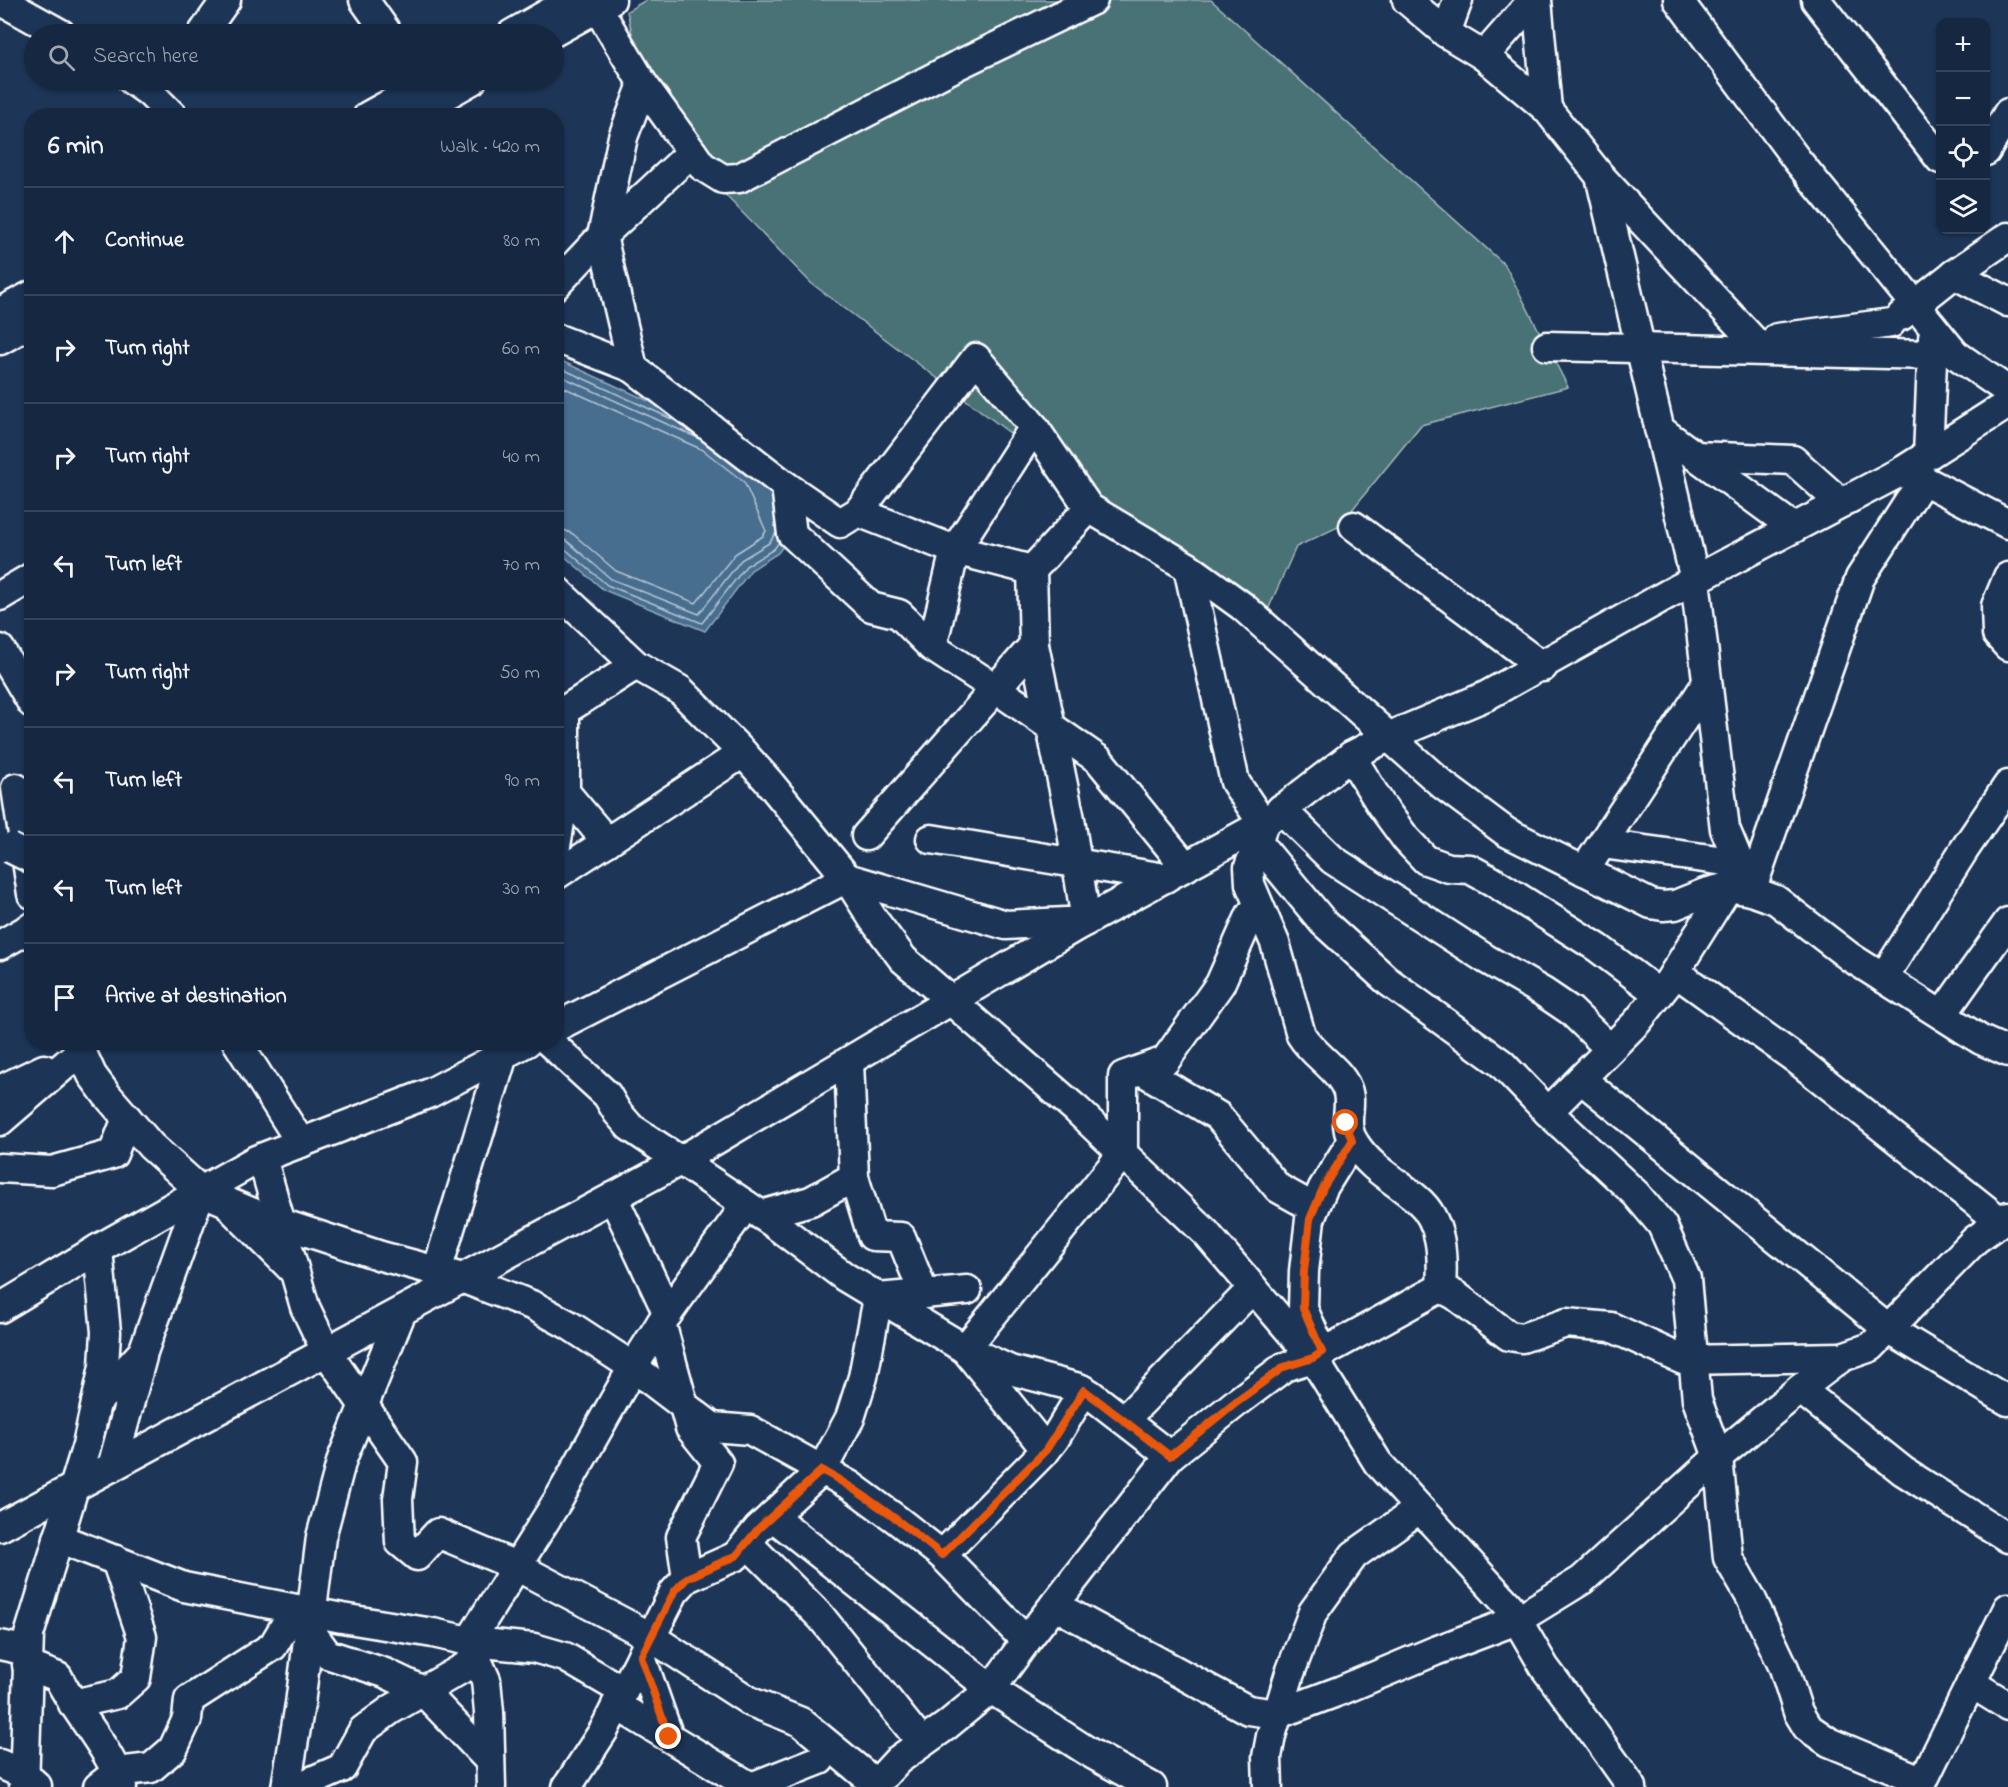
<!DOCTYPE html>
<meta charset="utf-8">
<style>
:root{--surface:#162841;--page:#1f3048;--text:#f1f3f6;--muted:#9ea6b1;--line:#35445a}
body{margin:0;font-family:"Indie Flower",sans-serif;background:var(--page);color:var(--text)}
.controls{position:absolute;right:18px;top:18px;display:grid;overflow:hidden;border-radius:12px;box-shadow:0 2px 4px #0004}
.controls button{width:54px;height:54px;display:grid;place-items:center;padding:0;border:0;border-bottom:2px solid var(--line);background:var(--surface);color:var(--text);font:30px sans-serif}
.stop{position:absolute;width:18px;height:18px;margin:-14px;border:4px solid #ea580c;border-radius:50%;background:#fff}
.stop.end{background:#ea580c;border-color:#fff;box-shadow:0 2px 6px #0008}
.list{margin:0;padding:0;list-style:none}
h2{display:flex;justify-content:space-between;align-items:center;height:78px;margin:0;padding:0 24px;font-size:26px}
h2 small{font-size:20px;font-weight:400;color:var(--muted)}
.list li{display:grid;grid-template-columns:39px 1fr auto;gap:18px;align-items:center;box-sizing:border-box;height:108px;padding:0 24px;border-top:2px solid var(--line)}
.list b{display:block;font-size:22px;white-space:nowrap}
.list em{font-size:20px;font-style:normal;color:var(--muted)}
.icon{flex:none;width:33px;height:33px;fill:none;stroke:currentColor;stroke-width:2;stroke-linecap:round;stroke-linejoin:round}
.map{position:relative;flex:none;width:2008px;height:1787px;overflow:hidden}
.search{position:absolute;background:var(--surface);box-shadow:0 2px 4px #0004;left:24px;top:24px;width:540px;height:66px;display:flex;align-items:center;gap:15px;box-sizing:border-box;padding:0 21px;border-radius:33px;color:var(--muted);font-size:22px}
.panel{position:absolute;background:var(--surface);box-shadow:0 2px 4px #0004;left:24px;top:108px;width:540px;height:942px;border-radius:24px}
.map>svg:first-child{display:block}
.green{fill:#497276;stroke:#a4b8ba;stroke-width:1.5}
.water{fill:#476d8f;stroke:#91a7bc;stroke-width:1.5}
.lines{fill:none;stroke-linecap:round;stroke-linejoin:round}
.shore{stroke:#b5c5d2;stroke-width:1.5}
.minor-casing{stroke:#fff;stroke-width:33}
.minor{stroke:#1d3557;stroke-width:28}
.minor-bridge-casing{stroke:#fff;stroke-width:33;stroke-linecap:butt}
.minor-bridge{stroke:#1d3557;stroke-width:28}
.route{stroke:#ea580c;stroke-width:8}
</style>
<div class="map">
<svg width="2008" height="1787" viewBox="0 0 2008 1787">
<rect width="100%" height="100%" fill="#1d3557"/>
<filter id="ink" filterUnits="userSpaceOnUse"><feTurbulence type="fractalNoise" baseFrequency=".0167" numOctaves="2"/><feDisplacementMap in="SourceGraphic" scale="12" xChannelSelector="R" yChannelSelector="G"/><feConvolveMatrix kernelMatrix="1 2 1 2 8 2 1 2 1" color-interpolation-filters="sRGB"/></filter>
<g filter="url(#ink)">
<polygon class="green" points="646,0 1211,0 1505,265 1568,387 1421,425 1338,527 1296,547 1262,623 811,283 651,119 627,11"/>
<polygon class="water" points="557,359 714,431 762,468 792,534 778,553 751,570 705,631 604,590 557,550"/>
<g class="lines">
<g class="shore">
<polyline points="556,366 676,421"/>
<polyline points="556,374 700,439"/>
<polyline points="556,384 703,450 744,482 766,531 763,536 735,554 696,603 616,571 573,534 564,530 556,529"/>
<polyline points="556,538 567,541 611,579 699,614 741,560 769,543 776,533"/>
<polyline points="556,546 563,547 607,585 702,623 746,566 774,549 779,542"/>
</g>
<g class="minor-casing">
<g id="minor">
<polyline points="0,0 61,34"/>
<polyline points="364,0 388,34"/>
<polyline points="1407,0 1446,33 1458,0"/>
<polyline points="1678,0 1797,160 1955,354 2008,391"/>
<polyline points="1816,0 1940,159"/>
<polyline points="597,7 643,84 702,166 723,179 739,178 956,66 1093,0"/>
<polyline points="1446,33 1484,56 1533,0"/>
<polyline points="202,34 226,0"/>
<polyline points="512,34 570,1"/>
<polyline points="550,34 611,0"/>
<polyline points="1484,56 1547,109 1537,0"/>
<polyline points="132,80 149,92 173,116"/>
<polyline points="1547,109 1600,176 1695,580 1725,829 1751,891"/>
<polyline points="414,113 472,80"/>
<polyline points="368,116 433,80"/>
<polyline points="1986,151 2008,113"/>
<polyline points="1601,177 1754,341"/>
<polyline points="1954,274 2008,302"/>
<polyline points="556,285 602,236 623,137 643,84"/>
<polyline points="0,312 32,295"/>
<polyline points="1901,316 1954,274 2008,237"/>
<polyline points="556,338 633,368 786,486"/>
<polyline points="1777,338 1891,323"/>
<polyline points="0,340 32,322"/>
<polyline points="1547,346 1932,355"/>
<polyline points="633,368 602,236 692,152"/>
<polyline points="1034,427 955,550 932,647 995,688 1099,760 1186,867"/>
<polyline points="1659,429 1794,528"/>
<polyline points="1928,455 1933,338"/>
<polyline points="1695,456 1793,460 1841,503"/>
<polyline points="1906,471 2008,524"/>
<polyline points="858,512 955,550 1032,570"/>
<polyline points="1354,526 1543,667"/>
<polyline points="2008,577 1996,606 1997,634 2008,646"/>
<polyline points="556,590 636,665 680,690 743,753 769,782 847,878 873,919 903,959 1076,1109 1206,1233 1313,1358 1378,1463 1509,1606 1545,1668 1593,1732 1632,1787"/>
<polyline points="0,596 32,577"/>
<polyline points="932,647 899,614 871,607 792,534 786,486 840,523 858,512 976,358 1034,427 1089,508 1188,567"/>
<polyline points="0,649 32,703"/>
<polyline points="565,710 565,792 607,842"/>
<polyline points="556,716 636,665"/>
<polyline points="1351,756 1381,805 1406,839 1426,860 1449,868 1470,869 1492,881 1598,948 1659,994"/>
<polyline points="16,788 32,894"/>
<polyline points="1281,809 1333,860 1486,959 1543,992 1571,1011 1610,1049"/>
<polyline points="866,836 1034,645"/>
<polyline points="931,839 1165,878"/>
<path d="M 1258,843 L 1249,867 L 1250,884 L 1275,943 L 1301,1035 C 1313,1055 1338,1068 1346,1087 C 1355,1105 1340,1123 1355,1144 C 1371,1169 1395,1180 1417,1199 C 1443,1221 1443,1257 1441,1288"/>
<polyline points="1602,844 1739,863"/>
<polyline points="556,846 565,792"/>
<polyline points="1584,871 1707,683"/>
<polyline points="556,875 743,753"/>
<polyline points="1751,891 1860,578 1923,480"/>
<polyline points="0,945 32,927"/>
<polyline points="1675,972 1796,1059 2000,1221"/>
<polyline points="1883,978 1964,850 2008,785"/>
<polyline points="1942,1015 2008,922"/>
<polyline points="556,1027 847,878 1006,925 1086,921 1070,819 1034,645 1032,570 1089,508"/>
<polyline points="77,1042 92,1075 106,1094 151,1146 201,1191 265,1218 381,1256 459,1277 534,1306 569,1325 633,1367 712,1427 750,1430 851,1486 896,1519 942,1555 1026,1641"/>
<polyline points="237,1042 301,1143"/>
<polyline points="549,1042 607,1095 617,1112 630,1127 773,1223 845,1277 965,1349 1010,1370 1079,1388 1090,1394 1170,1456"/>
<polyline points="1141,1070 1218,1116 1278,1188 1314,1208"/>
<polyline points="1581,1079 1888,1329 2008,1401"/>
<polyline points="0,1090 44,1069"/>
<polyline points="1548,1112 1637,1022 1668,983 1728,887"/>
<polyline points="0,1121 81,1051"/>
<polyline points="262,1158 305,1307 326,1351 403,1462 398,1499 400,1542 417,1556 438,1533 516,1566 651,1637 751,1702 801,1722 876,1784"/>
<polyline points="0,1168 52,1171 113,1154 127,1118"/>
<polyline points="854,1177 872,1236 901,1237 924,1294"/>
<polyline points="613,1197 668,1314"/>
<polyline points="232,1209 293,1270"/>
<polyline points="761,1215 811,1201 854,1177 849,1062"/>
<polyline points="437,1271 503,1055"/>
<polyline points="0,1308 98,1249 256,1160 430,1093 527,1042"/>
<polyline points="661,1323 690,1428 718,1463 681,1537 687,1578"/>
<polyline points="1322,1352 1303,1309 1304,1271 1310,1219 1323,1188 1352,1141"/>
<polyline points="1800,1389 1903,1471 2008,1538"/>
<polyline points="96,1403 143,1352 201,1191"/>
<polyline points="1124,1420 1253,1288"/>
<polyline points="1046,1450 965,1349 1123,1153 1123,1076 1165,1061 1220,984 1251,914"/>
<polyline points="112,1467 142,1357"/>
<polyline points="772,1516 991,1689 1092,1754 1152,1787"/>
<polyline points="0,1527 680,1161 1075,927 1263,824 1351,756 1388,737 1486,696 1668,594 1904,470 2008,404"/>
<polyline points="58,1538 184,1587 342,1618 433,1633 473,1642 534,1648 565,1657 623,1691"/>
<polyline points="747,1543 821,1617 922,1743"/>
<polyline points="942,1555 1046,1450 1054,1440 1084,1390"/>
<polyline points="1054,1605 1248,1710 1278,1714 1342,1690 1435,1651 1517,1620 1582,1580 1718,1457 1800,1389 1842,1357 1871,1347 1975,1240 2008,1216"/>
<polyline points="309,1629 327,1654 385,1673 423,1691 490,1761"/>
<polyline points="0,1645 28,1651"/>
<polyline points="641,1657 669,1737"/>
<path d="M 27,1665 L 58,1677 C 76,1714 110,1748 122,1787"/>
<polyline points="1971,1683 2008,1706"/>
<polyline points="73,1704 118,1694 136,1678 142,1637 116,1560"/>
<polyline points="616,1705 751,1787"/>
<polyline points="0,1764 25,1775 37,1786"/>
<polyline points="1923,1781 1829,1742 1807,1727 1798,1712 1784,1668 1750,1596 1728,1558 1718,1457 1697,1400 1686,1279 1662,1225 1636,1194 1548,1112 1501,1063 1389,982 1323,922 1258,843 1263,824 1235,782 1188,567 1242,606 1443,785 1506,832 1651,904 1663,906 1675,905 1705,893 1728,887 1751,891 1776,900 1850,957 1981,1040 2008,1052"/>
<polyline points="24,1787 29,1635 87,1445 104,1366 106,1332 98,1249"/>
<polyline points="98,1787 117,1772 151,1768 173,1749 187,1719 189,1700 273,1646 295,1609"/>
<polyline points="286,1787 300,1704 321,1537 342,1459 402,1311"/>
<polyline points="298,1787 342,1768 363,1730 392,1709 477,1660"/>
<polyline points="491,1787 489,1712 486,1680 472,1649 474,1634 560,1497 633,1367 661,1323 746,1205"/>
<polyline points="567,1787 604,1730 674,1592 687,1578 736,1556 758,1529 822,1470 850,1418 863,1377 878,1298 967,1290"/>
<polyline points="751,1787 820,1760"/>
<polyline points="873,1787 898,1760 946,1726 991,1689 1026,1641 1170,1456 1236,1403 1284,1367 1313,1358 1431,1293 1441,1288 1455,1295 1509,1336 1522,1338 1566,1323 1611,1327 1683,1360 1842,1357"/>
<polyline points="1268,1787 1267,1757 1271,1736 1290,1673 1313,1612 1354,1555 1419,1509"/>
<polyline points="1920,1787 2008,1608"/>
</g>
</g>
<use href="#minor" class="minor"/>
<g class="minor-bridge-casing">
<polyline id="minor-bridge" points="10,848 32,859"/>
</g>
<use href="#minor-bridge" class="minor-bridge"/>
</g>
</g>
<g class="lines" filter="url(#ink)">
<path class="route" d="M 669,1737 L 641,1657 L 674,1592 L 687,1578 L 736,1556 L 758,1529 L 822,1470 C 865,1494 903,1524 942,1555 L 1046,1450 L 1084,1390 L 1170,1456 L 1236,1402 L 1284,1367 L 1313,1358 L 1322,1352 L 1303,1308 L 1304,1271 L 1310,1219 L 1323,1188 L 1352,1141 L 1346,1123"/>
</g>
</svg>
<div class="controls">
<button>+</button>
<button>−</button>
<button><svg class="icon" aria-label="locate" viewBox="0 0 24 24"><circle cx="12" cy="12" r="6"/><path d="M12 2v4M12 18v4M2 12h4M18 12h4"/></svg></button>
<button><svg class="icon" aria-label="layers" viewBox="0 0 24 24"><path d="M12 4l9 5-9 5-9-5zM3 14l9 5 9-5"/></svg></button>
</div>
<div class="stop" style="left:1346px;top:1123px"></div>
<div class="stop end" style="left:669px;top:1737px"></div>
<div class="search"><svg class="icon" aria-label="search" viewBox="0 0 24 24"><circle cx="10" cy="10" r="6"/><path d="M15 15l6 6"/></svg>Search here</div>
<section class="panel">
<h2>6 min<small>Walk · 420 m</small></h2>
<ul class="list">
<li><svg class="icon" aria-label="ahead" viewBox="0 0 24 24"><path d="M12 20V5M6 11l6-6 6 6"/></svg><div><b>Continue</b></div><em>80 m</em></li>
<li><svg class="icon" aria-label="right" viewBox="0 0 24 24"><path d="M7 20v-9h11M14 6l5 5-5 5"/></svg><div><b>Turn right</b></div><em>60 m</em></li>
<li><svg class="icon" aria-label="right" viewBox="0 0 24 24"><path d="M7 20v-9h11M14 6l5 5-5 5"/></svg><div><b>Turn right</b></div><em>40 m</em></li>
<li><svg class="icon" aria-label="left" viewBox="0 0 24 24"><path d="M17 20v-9H6M10 6l-5 5 5 5"/></svg><div><b>Turn left</b></div><em>70 m</em></li>
<li><svg class="icon" aria-label="right" viewBox="0 0 24 24"><path d="M7 20v-9h11M14 6l5 5-5 5"/></svg><div><b>Turn right</b></div><em>50 m</em></li>
<li><svg class="icon" aria-label="left" viewBox="0 0 24 24"><path d="M17 20v-9H6M10 6l-5 5 5 5"/></svg><div><b>Turn left</b></div><em>90 m</em></li>
<li><svg class="icon" aria-label="left" viewBox="0 0 24 24"><path d="M17 20v-9H6M10 6l-5 5 5 5"/></svg><div><b>Turn left</b></div><em>30 m</em></li>
<li><svg class="icon" aria-label="arrive" viewBox="0 0 24 24"><path d="M6 21V4h12l-3 4 3 4H6"/></svg><div><b>Arrive at destination</b></div></li>
</ul>
</section>
</div>
